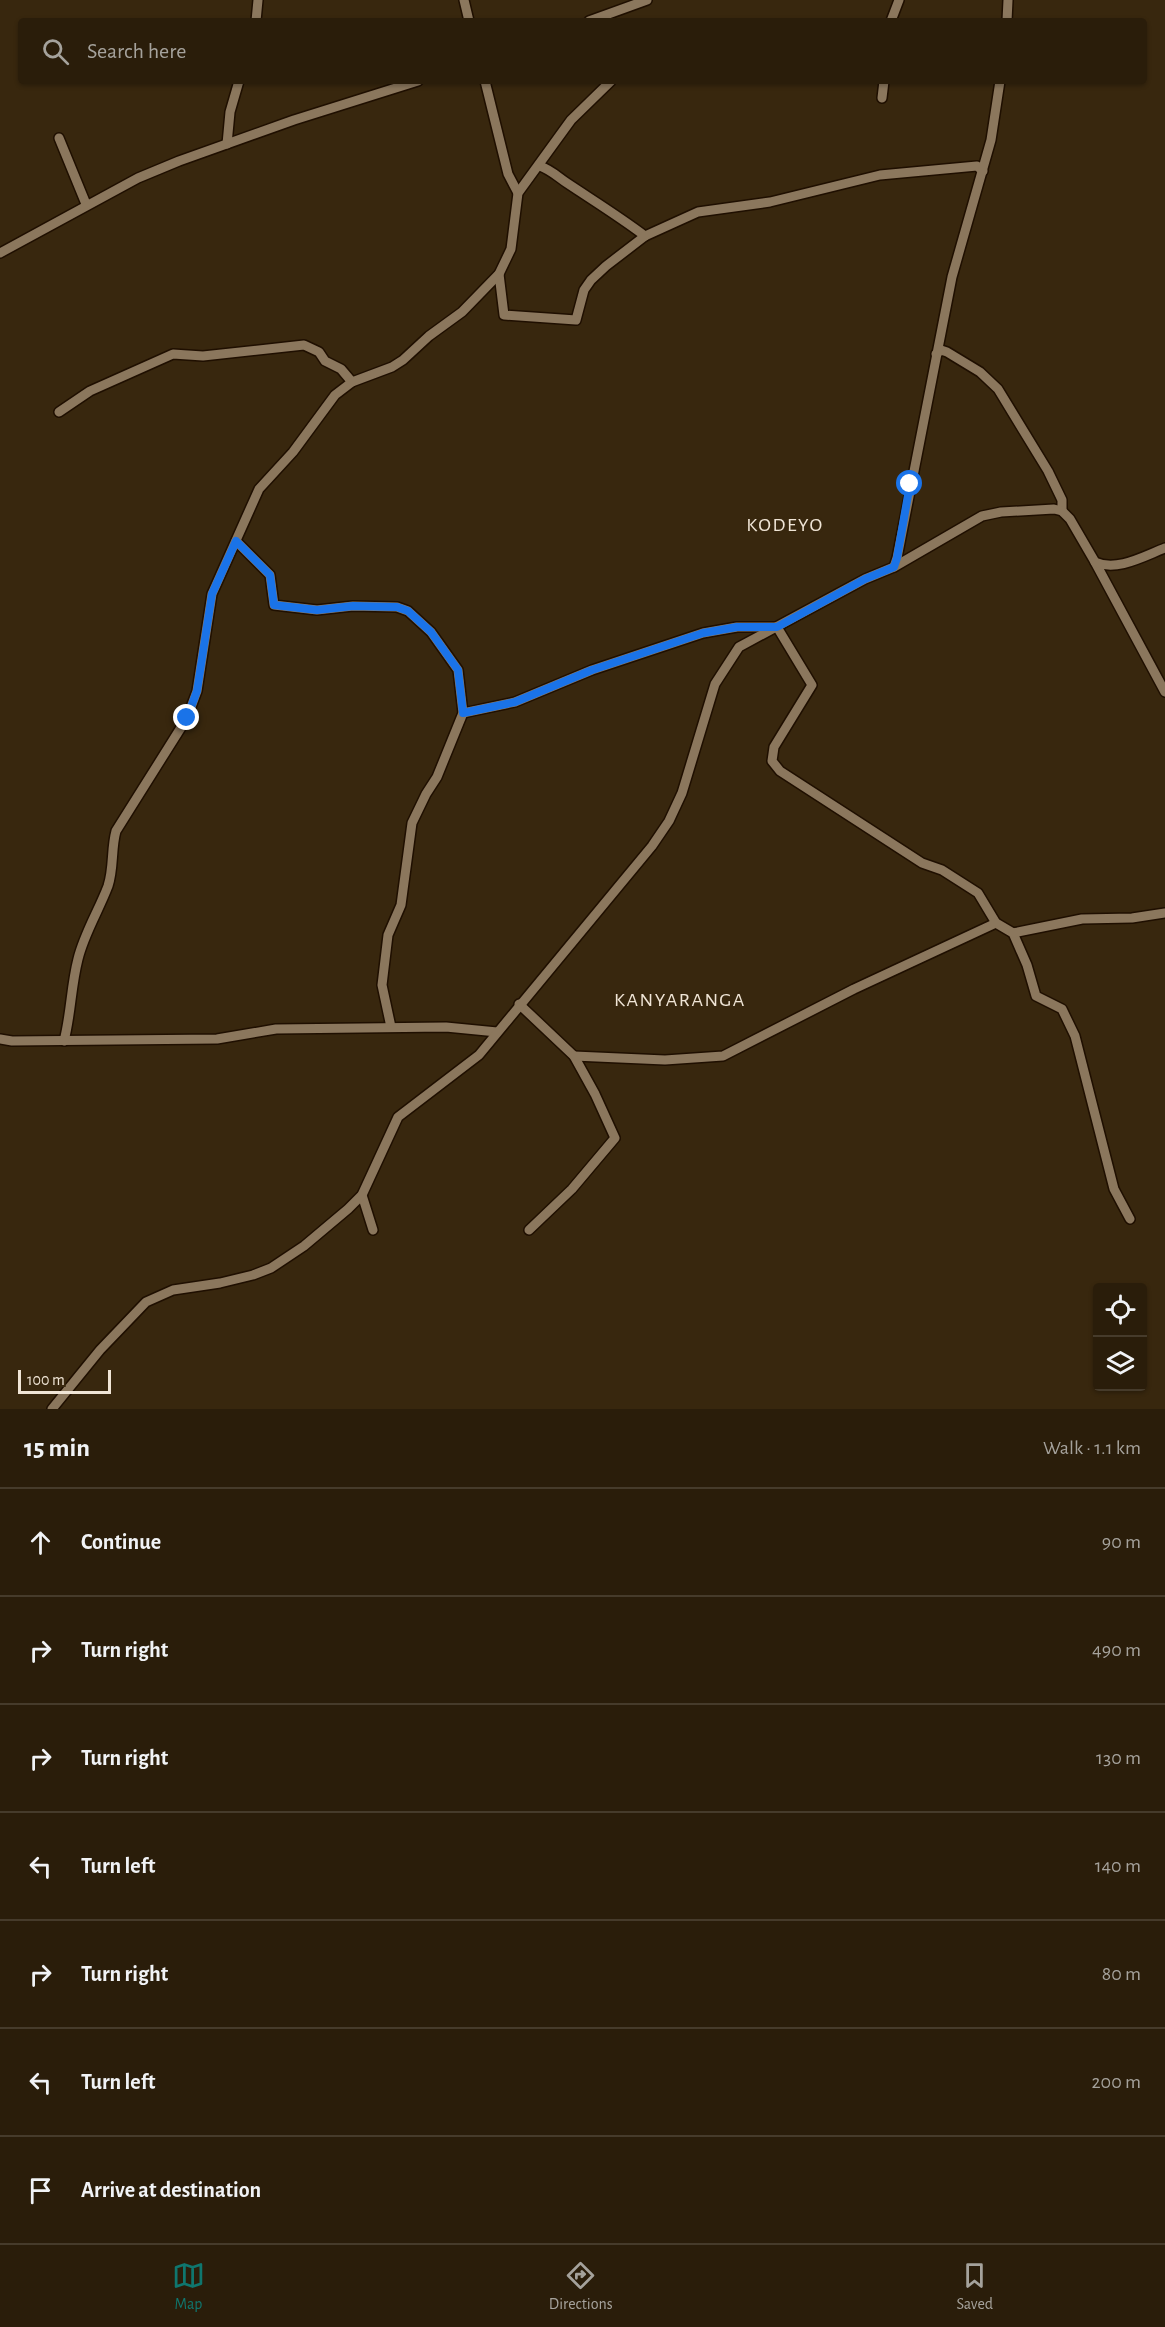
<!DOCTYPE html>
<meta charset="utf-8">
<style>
:root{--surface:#2a1d0a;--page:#322613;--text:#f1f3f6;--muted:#a5a29c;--line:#463b2b;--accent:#0f766e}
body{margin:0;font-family:"Alegreya Sans",sans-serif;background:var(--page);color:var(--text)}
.controls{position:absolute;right:18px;bottom:18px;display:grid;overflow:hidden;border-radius:6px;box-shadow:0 2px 4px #0004}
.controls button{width:54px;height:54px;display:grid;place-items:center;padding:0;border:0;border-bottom:2px solid var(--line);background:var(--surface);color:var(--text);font:30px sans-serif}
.scale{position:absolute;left:18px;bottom:15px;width:93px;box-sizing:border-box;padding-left:6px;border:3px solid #f0e5d6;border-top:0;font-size:16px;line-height:21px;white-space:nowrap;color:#f0e5d6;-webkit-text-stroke:4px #38270e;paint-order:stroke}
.stop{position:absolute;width:18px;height:18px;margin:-14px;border:4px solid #1a73e8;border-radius:50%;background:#fff}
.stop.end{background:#1a73e8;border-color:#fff;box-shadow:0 2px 6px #0008}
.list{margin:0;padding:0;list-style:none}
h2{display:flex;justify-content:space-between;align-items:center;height:78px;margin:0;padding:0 24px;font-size:26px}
h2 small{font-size:20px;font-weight:400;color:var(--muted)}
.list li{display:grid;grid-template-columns:39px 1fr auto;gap:18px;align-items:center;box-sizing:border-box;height:108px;padding:0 24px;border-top:2px solid var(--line)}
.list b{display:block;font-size:22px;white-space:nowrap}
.list em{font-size:20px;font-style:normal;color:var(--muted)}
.icon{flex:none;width:33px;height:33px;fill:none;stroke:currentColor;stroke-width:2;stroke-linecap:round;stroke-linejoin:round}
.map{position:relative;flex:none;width:1165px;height:1409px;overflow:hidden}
.search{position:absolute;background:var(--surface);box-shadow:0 2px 4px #0004;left:18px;right:18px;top:18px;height:66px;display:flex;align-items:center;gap:15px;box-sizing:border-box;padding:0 21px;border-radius:6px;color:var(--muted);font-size:22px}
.sheet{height:834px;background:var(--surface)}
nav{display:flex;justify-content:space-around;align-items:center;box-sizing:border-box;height:84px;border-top:2px solid var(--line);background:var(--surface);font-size:16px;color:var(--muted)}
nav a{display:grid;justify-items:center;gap:3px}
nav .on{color:var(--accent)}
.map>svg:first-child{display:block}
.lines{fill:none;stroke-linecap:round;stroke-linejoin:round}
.minor-casing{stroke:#1f0f00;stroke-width:12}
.minor{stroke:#8b775d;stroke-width:9}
.route{stroke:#1a73e8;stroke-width:8}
.labels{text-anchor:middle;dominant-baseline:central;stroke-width:4.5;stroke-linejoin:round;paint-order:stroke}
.quarter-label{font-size:20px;letter-spacing:1.5px;fill:#f0e5d6;stroke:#38270e}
</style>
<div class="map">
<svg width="1165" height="1409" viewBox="0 0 1165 1409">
<rect width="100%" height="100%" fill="#38270e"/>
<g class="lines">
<g class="minor-casing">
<g id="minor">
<polyline points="464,0 469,21"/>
<polyline points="256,21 258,0"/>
<polyline points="589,21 647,0"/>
<polyline points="891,21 899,0"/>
<polyline points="1007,21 1008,0"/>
<polyline points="485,81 508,174 518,193"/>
<polyline points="882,98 884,81"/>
<polyline points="59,138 86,204"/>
<polyline points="227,144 230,112 239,81"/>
<path d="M 540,166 C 551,170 558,177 567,183 C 594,201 620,217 645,236"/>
<polyline points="0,253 138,178 179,161 294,120 418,81"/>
<polyline points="499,274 504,315 576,320 584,290 591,280 606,266 645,236 698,212 770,202 880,175 977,166 983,171"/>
<polyline points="936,354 941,350 947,352 980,372 998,389 1048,471 1062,500 1062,511"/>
<polyline points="59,412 90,391 173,354 203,356 304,345 319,352 325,361 341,369 352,382"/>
<polyline points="236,541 270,575 274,605 317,610 353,606 397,607 408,611 431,632 458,670 463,713 437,777 426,794 412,823 401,905 388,935 382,985 391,1027"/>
<polyline points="1095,562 1165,692"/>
<polyline points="894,567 897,558 952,277 991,140 1000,81"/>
<polyline points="463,713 515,702 592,670 703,633 737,627 777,627 812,685 774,747 772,761 780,771 922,863 942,870 978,893 996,923 1013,933 1027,965 1036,996 1062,1009 1075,1036 1114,1189 1130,1219"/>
<polyline points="1013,933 1082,919 1132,918 1165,913"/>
<polyline points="519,1004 574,1056 595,1094 615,1138 572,1189 529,1230"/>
<polyline points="0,1039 12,1041 217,1039 276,1029 446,1027 497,1032"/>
<path d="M 64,1041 C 71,1014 71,986 78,959 C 84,934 99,910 108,886 C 114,868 111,849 116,831 L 187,718 L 197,691 L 212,594 L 259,489 L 293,452 L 335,395 L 352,382 L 392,367 L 403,360 L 429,336 L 462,312 L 499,274 L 511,249 L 518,193 L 571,120 L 611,81"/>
<polyline points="574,1056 665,1060 723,1056 854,989 996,923"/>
<polyline points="362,1195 373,1230"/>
<path d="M 52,1409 L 100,1350 L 146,1302 L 173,1290 L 220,1283 L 253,1275 L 271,1268 L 304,1246 L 348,1209 L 362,1195 L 398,1117 L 479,1055 L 652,846 L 669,821 L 682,793 L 715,684 L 739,647 L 865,579 L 894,567 L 982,516 L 1001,512 L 1054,509 L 1062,511 L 1070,519 L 1095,562 C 1117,572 1144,556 1165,548"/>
</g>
</g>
<use href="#minor" class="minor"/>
</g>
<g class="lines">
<polyline class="route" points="187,718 197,691 212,594 236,541 270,575 274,605 317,610 353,606 397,607 408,611 431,632 458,670 463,713 515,702 592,670 703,633 737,627 777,627 865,579 894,567 897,558 910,484"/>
</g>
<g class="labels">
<g class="quarter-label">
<text x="785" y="525">KODEYO</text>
<text x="680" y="1000">KANYARANGA</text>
</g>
</g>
</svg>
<div class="controls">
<button><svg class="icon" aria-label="locate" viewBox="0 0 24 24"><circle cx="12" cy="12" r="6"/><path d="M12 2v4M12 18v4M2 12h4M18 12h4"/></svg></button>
<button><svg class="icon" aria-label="layers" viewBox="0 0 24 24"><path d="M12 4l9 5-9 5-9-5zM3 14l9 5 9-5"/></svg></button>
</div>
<div class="scale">100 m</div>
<div class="stop" style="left:910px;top:484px"></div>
<div class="stop end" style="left:187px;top:718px"></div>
<div class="search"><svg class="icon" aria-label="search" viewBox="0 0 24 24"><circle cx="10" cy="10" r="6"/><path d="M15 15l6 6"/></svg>Search here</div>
</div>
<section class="sheet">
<h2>15 min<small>Walk · 1.1 km</small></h2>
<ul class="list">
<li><svg class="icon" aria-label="ahead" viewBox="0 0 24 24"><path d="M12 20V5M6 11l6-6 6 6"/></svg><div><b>Continue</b></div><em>90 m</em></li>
<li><svg class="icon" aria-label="right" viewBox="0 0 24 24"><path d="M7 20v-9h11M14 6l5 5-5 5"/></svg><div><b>Turn right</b></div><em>490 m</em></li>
<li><svg class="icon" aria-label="right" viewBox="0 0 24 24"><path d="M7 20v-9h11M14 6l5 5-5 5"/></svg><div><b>Turn right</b></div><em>130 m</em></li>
<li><svg class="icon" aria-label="left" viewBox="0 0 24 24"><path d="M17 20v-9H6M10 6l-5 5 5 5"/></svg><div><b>Turn left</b></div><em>140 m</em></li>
<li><svg class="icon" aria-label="right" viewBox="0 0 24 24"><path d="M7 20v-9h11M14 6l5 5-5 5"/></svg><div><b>Turn right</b></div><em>80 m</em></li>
<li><svg class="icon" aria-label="left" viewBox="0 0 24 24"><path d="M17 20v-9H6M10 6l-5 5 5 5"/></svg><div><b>Turn left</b></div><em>200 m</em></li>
<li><svg class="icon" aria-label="arrive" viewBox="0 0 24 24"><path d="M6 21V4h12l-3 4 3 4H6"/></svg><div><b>Arrive at destination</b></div></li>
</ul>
</section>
<nav>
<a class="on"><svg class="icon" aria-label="map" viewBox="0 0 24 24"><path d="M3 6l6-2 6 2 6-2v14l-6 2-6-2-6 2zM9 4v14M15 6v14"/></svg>Map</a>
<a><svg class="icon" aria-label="directions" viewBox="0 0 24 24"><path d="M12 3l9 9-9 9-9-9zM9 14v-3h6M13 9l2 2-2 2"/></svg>Directions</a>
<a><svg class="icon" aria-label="saved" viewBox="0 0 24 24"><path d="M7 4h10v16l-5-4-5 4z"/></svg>Saved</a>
</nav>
